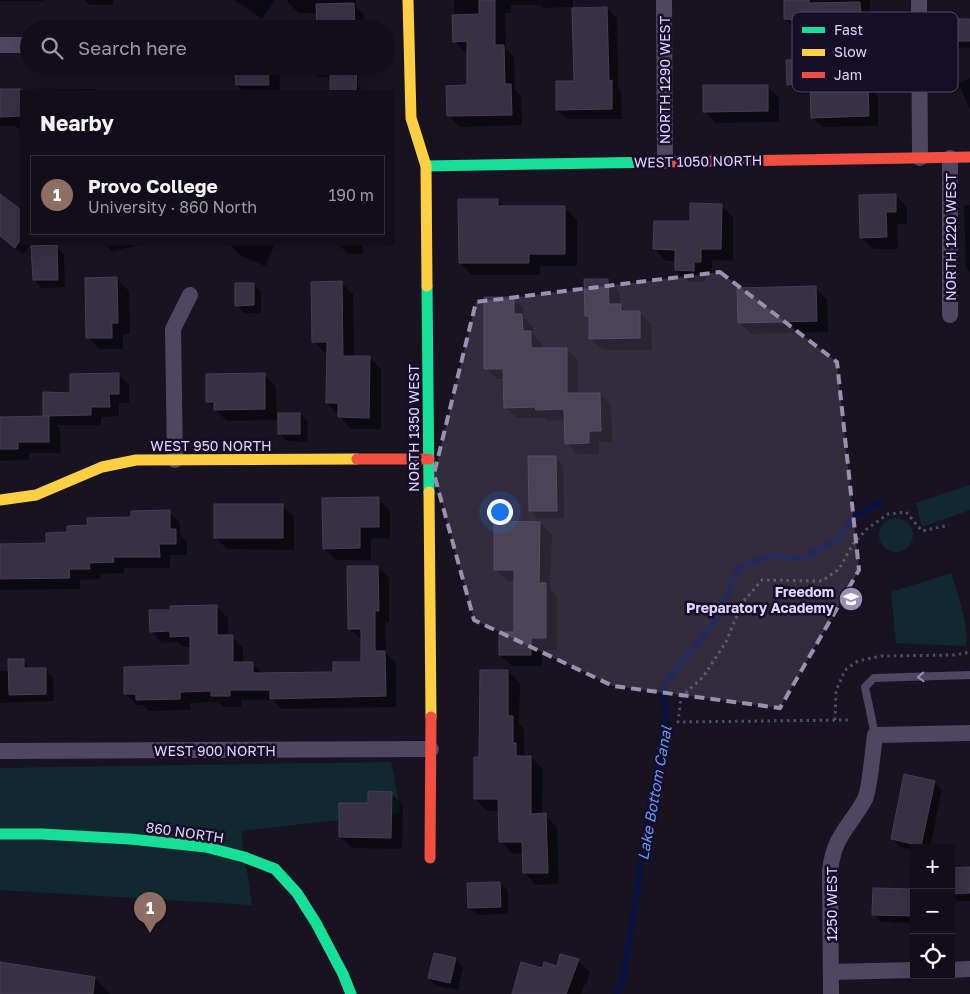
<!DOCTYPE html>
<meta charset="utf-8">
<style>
:root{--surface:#120e19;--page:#1b1722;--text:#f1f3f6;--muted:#9c9ca2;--line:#312e38;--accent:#9a90b1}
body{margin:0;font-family:"Golos Text",sans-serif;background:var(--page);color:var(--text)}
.controls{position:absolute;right:15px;bottom:15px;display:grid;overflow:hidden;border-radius:0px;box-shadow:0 5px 20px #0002}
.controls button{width:45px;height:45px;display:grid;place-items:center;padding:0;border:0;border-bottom:1px solid var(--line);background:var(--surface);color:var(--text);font:25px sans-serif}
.you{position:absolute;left:499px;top:511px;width:18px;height:18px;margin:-12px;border:4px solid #fff;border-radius:50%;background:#1a73e8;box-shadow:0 0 0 8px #1a73e833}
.badge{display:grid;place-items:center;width:32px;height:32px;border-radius:50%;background:var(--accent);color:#fff;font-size:16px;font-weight:700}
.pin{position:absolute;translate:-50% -41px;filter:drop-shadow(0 1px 2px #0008)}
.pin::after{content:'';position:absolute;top:26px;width:18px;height:15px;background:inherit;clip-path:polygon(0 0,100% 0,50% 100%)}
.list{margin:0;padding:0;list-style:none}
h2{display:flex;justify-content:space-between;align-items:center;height:65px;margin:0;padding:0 20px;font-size:21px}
h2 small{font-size:16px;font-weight:400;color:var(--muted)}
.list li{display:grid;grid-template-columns:32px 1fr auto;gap:15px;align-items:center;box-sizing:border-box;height:80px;margin:0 10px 10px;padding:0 10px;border:1px solid var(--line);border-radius:0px}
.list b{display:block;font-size:19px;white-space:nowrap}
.list p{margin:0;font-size:16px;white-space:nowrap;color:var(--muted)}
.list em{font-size:16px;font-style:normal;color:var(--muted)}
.icon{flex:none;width:28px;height:28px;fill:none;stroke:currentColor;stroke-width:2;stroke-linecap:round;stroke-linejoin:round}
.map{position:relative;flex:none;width:970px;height:994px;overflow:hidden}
.search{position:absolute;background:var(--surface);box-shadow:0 5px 20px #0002;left:20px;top:20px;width:375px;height:55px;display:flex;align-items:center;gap:12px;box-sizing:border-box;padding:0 18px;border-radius:28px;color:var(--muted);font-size:19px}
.panel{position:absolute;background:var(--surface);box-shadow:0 5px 20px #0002;left:20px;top:90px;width:375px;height:155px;border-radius:0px}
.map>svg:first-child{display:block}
.green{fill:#102930}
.shadow{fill:#0007}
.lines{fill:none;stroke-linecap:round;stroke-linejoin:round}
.stream{stroke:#071144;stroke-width:5.5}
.building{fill:#373143;stroke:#463d55}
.path{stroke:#485265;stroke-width:3;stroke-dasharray:2.5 4;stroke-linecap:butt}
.lane{stroke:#4d4762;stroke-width:8}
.street{stroke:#4d4762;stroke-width:16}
.fast{stroke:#16e098;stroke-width:11}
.slow{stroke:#ffcf43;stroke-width:11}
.jam{stroke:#f24e42;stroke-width:11}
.oneway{stroke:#968db0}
.marked{fill:#9a90b1;fill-opacity:0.2;stroke:#9a90b1;stroke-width:4;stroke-dasharray:10 6;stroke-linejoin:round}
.labels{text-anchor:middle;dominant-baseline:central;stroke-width:5;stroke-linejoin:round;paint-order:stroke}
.street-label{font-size:14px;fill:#e0d3ff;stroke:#160d27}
.poi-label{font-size:14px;font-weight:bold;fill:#e0d3ff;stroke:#160d27;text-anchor:end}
.water-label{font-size:15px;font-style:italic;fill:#6199ff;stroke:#160d27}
.key{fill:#160d27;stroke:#534868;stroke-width:1}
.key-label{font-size:14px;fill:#e0d3ff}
</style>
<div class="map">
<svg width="970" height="994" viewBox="0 0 970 994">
<rect width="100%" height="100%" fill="#181321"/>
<g class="green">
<polygon points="970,485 970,510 922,527 916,503"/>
<circle cx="896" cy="535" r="17"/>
<path d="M 951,573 C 957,591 970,629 966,646 L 896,643 L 891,592 Z"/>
<polygon points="391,762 401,813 241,831 252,905 0,890 0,768"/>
</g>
<g class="shadow">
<rect x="0" y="0" width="43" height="1"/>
<polygon points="85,0 113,0 113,5 90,5"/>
<polygon points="234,0 275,0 262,19"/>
<polygon points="288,0 356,0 356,7 364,15 365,29 318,29 318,13 299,13 288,3"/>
<polygon points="454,0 573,0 573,7 542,8 540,5 511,5 511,13 505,13 506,49 514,57 515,90 521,96 522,125 460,127 449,116 468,86 468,52 465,52 454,41"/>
<polygon points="747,0 870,0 870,31 851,31 852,68 860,67 869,77 870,88 878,96 878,126 822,127 812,117 811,94 798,94 788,84 805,61 804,29 795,29 785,19 785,0"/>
<polygon points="607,8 617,18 618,88 621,92 622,119 567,119 557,110 575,82"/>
<polygon points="970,20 970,48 950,48 942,41"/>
<polygon points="236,24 267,24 272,29 236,29"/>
<polygon points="237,66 279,66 280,91 243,91 237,85"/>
<polygon points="307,66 358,66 358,86 363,91 331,91 331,77 318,77"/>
<polygon points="970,78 970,109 958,83"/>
<polygon points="767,86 779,98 779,122 716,123 704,111"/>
<polygon points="97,89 99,91 21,91 21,131 16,126 0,126 0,90"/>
<polygon points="895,195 907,207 907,224 897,224 898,249 873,249 861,237"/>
<polygon points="0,196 21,212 21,244 31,244 23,254 0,237"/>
<polygon points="498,200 505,208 565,208 577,220 577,266 540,266 540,275 472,275 460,263"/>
<polygon points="721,205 733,217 733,261 712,260 712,273 705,273 705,282 688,282 676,270 676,261 666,261 655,249 691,222"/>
<polygon points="964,205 970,205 970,272 966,268"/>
<polygon points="105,244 146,244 112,251"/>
<polygon points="229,244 275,244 265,266 241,256"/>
<polygon points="338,244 363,244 363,254 348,254"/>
<polygon points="56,247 64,254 65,287 42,288 34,280"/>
<polygon points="117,279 129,291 130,334 123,334 123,349 99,349 88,337"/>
<polygon points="608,280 620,292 620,305 628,312 639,312 651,324 652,350 603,350 591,339 590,319 586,315"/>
<polygon points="341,283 353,294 354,357 369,357 381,369 381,429 351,429 327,403 328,353 325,353 313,341"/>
<polygon points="253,284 261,292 261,313 244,313 236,305"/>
<polygon points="815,288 827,299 828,332 751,334 739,322"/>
<polygon points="513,298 524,309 524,318 533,327 533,334 541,343 542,349 567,349 578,360 577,394 600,394 611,405 612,442 599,442 599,454 577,454 566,443 565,420 548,421 545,418 516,418 505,407 504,379 497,379 486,368"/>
<polygon points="118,374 129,385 129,403 119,403 119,416 101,417 101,425 56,425 60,429 61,453 29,453 29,460 0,461 0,418 46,417 44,415 72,394"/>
<polygon points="264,375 276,387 277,420 227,421 207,402"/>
<polygon points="300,414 308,422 307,442 287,441 279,433"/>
<polygon points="555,457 563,465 564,518 538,519 531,511"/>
<polygon points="378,499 390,510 390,538 371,539 371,560 336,560 324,549"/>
<polygon points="282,506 294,517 294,550 227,549 215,537"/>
<polygon points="169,512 180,523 180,535 187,541 187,555 170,555 170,568 124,568 124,573 100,574 100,579 80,580 80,589 0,590 0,545 48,545 69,533 89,526"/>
<polygon points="540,523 552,535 550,589 557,596 557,650 542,650 542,666 512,666 500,655 515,633 515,581 507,581 495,569"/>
<polygon points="378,567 389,578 389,622 385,622 386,653 396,663 396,707 282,709 273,700 241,700 241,707 224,707 218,702 190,703 191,710 148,711 143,705 137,705 126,694 191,667 191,647 183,647 178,642 162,643 151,631 217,607 228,618 228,636 232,636 243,648 243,663 252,663 264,675 334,673 363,663 362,640 349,628"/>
<polygon points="23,660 31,669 45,669 53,677 54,701 0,703 0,706 0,671 9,671"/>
<polygon points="508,671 520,683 519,724 524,730 524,753 528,757 531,757 543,769 542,815 545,815 557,827 559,884 536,885 524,873 523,853 513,854 501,842 500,811 487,811 475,799 480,758"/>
<polygon points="934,782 942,790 930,848 914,848 914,850 900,847 892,839"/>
<polygon points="391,793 403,805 402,849 352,848 340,837 369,805"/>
<polygon points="951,869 970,869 970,901 957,901 951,895"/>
<polygon points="500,883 508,891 508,914 477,915 469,907"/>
<polygon points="914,890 914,925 911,923 882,922 874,914"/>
<polygon points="456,959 463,967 458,990 437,986 429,978"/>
<polygon points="578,960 590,972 586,985 584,985 581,994 513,994 543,969 557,967"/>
<polygon points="0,964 95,978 110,994 0,994"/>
</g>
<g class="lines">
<polyline class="stream" points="617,994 624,974 649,811 667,726 663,686 716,620 739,567 773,555 801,559 836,541 856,516 880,502"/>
</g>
<g class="building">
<polygon points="479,0 495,0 495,45 504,45 505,84 511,84 512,115 447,116 446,86 467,85 467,41 453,42 452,15 479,14"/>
<polygon points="784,0 809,0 809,3 860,2 861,21 842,22 843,66 860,66 861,85 868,85 869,116 811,118 810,84 787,85 786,60 804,60 803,20 784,19"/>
<polygon points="354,3 355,29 317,29 316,4"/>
<polygon points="607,7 609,81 612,80 612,109 556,110 556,81 574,81 572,8"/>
<rect x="941" y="19" width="29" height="22"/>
<polygon points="235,66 268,66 269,85 236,85"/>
<polygon points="330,66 357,66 356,91 330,91"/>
<polygon points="703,85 768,85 768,111 703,112"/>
<polygon points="0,89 21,89 21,116 0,117"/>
<polygon points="0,194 21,210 21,239 15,248 0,236"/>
<polygon points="896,194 896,212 886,212 887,237 860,238 859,195"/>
<polygon points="458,199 498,199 498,206 565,206 565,254 529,254 529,263 459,263"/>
<polygon points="690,203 722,204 721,249 701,249 701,262 694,262 694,271 675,270 675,250 653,249 654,221 690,221"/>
<polygon points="57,245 58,280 33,280 31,246"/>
<polygon points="117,277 118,323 112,323 112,338 86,338 85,278"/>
<polygon points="584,279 608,279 609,304 621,304 621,311 640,311 640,338 589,339 589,316 585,316"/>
<polygon points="342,281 343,356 370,356 369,418 338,417 338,403 326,403 327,342 312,342 311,282"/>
<polygon points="235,283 254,283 254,305 235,306"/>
<polygon points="816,286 817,321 738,323 737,288"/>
<polygon points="484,297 514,297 514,314 522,314 523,331 531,331 531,348 567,348 567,393 600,393 601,431 589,431 589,443 565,444 564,409 536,410 535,407 504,408 503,369 484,369"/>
<polygon points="119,373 119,394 109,394 110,407 91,407 91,415 43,416 43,392 70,393 70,374"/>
<polygon points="265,373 265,409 214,410 214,402 206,402 206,374"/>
<rect x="278" y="413" width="22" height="21"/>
<polygon points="49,416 49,442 18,442 18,449 0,449 0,417"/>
<polygon points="528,456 556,456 557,511 529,511"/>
<polygon points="379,497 379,527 360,527 360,548 323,549 322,498"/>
<rect x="214" y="504" width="69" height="34"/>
<polygon points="170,510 170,529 176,529 176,544 159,544 160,557 113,557 114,562 89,563 90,569 69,569 70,578 0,579 0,544 46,543 46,533 67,532 67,526 88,525 87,518 131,517 131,511"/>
<polygon points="494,521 540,522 539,583 546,583 546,638 531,638 531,655 499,655 499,632 514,632 514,570 494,570"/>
<polygon points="347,566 378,566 379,611 375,611 375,651 385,651 386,696 270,699 270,690 230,690 230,696 211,696 211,691 180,692 180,699 136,700 136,694 124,694 124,667 190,665 190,636 170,637 170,631 150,632 149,610 170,610 170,606 217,605 217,635 233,635 233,662 253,662 253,673 333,672 333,662 361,662 361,629 348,629"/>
<polygon points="8,659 24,659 24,668 46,668 46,694 9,695"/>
<polygon points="480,670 508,670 508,716 513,716 513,743 516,743 516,756 531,756 531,814 546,813 548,873 523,873 522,842 499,842 498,799 474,799 474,757 479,757"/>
<polygon points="904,774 935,781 921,846 891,839"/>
<polygon points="368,791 392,792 391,838 339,837 339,803 368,803"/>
<polygon points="970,867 970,893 951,894 951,868"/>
<polygon points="500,882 501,907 468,908 467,883"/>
<polygon points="873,888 914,889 914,916 872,915"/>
<polygon points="434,953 456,958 450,983 428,978"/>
<polygon points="560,954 579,959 566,994 512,994 521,962 542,968 544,962 557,966"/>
<polygon points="0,962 95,977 93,994 0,994"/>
</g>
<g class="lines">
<g class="path">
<polyline points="835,720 836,691 845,670 858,661 881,656 954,655 970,652"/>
<polyline points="848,720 678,722 681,697 703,677 726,642 742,603 762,580 822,581 839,569 853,544 867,529 888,514 906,512 922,531 949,525"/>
</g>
<polyline class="lane" points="875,735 865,687 874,678 970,675"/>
<g class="street">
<polyline points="664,0 665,161"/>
<polyline points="919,0 920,158"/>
<polyline points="0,45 29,45"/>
<polyline points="950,315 950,158"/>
<polyline points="175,460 173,329 190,295"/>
<polyline points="0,751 431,749"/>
<polyline points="951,970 970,969"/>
<polyline points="831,972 914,970"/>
<path d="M 831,994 L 830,871 C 834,835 849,828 865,799 C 870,789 873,748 875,735 L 970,733"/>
</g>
<g class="fast">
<polyline points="426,166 662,162"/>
<polyline points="427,286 429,492"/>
<polyline points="0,834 42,834 130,839 206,847 244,857 275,869 297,893 316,923 343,974 351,994"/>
</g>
<g class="slow">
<polyline points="408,0 411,118 426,166 427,286"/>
<polyline points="429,492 431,717"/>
<polyline points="0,500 36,495 102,467 136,460 357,459"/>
</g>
<g class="jam">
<polyline points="662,162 970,157"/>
<polyline points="357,459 429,459"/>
<polyline points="430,858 431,717"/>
</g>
</g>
<defs><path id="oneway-chevron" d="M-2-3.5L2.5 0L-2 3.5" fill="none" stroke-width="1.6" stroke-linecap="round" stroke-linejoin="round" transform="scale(1.25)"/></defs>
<use class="oneway" href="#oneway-chevron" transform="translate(921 677) rotate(178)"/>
<path class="marked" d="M 720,272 L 837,362 L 859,570 L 780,708 L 613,686 L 474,620 L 434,474 L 476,302 Z"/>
<defs>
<g id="school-disc" transform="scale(1.25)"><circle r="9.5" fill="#9a90b1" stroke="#160d27"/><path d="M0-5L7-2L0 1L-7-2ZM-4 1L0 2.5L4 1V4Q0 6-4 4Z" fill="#fff"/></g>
</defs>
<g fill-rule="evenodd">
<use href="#school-disc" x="851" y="599"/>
</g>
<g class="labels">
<g class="street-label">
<text transform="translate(664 80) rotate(-90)">NORTH 1290 WEST</text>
<text transform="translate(698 161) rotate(-1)">WEST 1050 NORTH</text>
<text transform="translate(950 237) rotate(-90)">NORTH 1220 WEST</text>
<text transform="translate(413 428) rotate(-90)">NORTH 1350 WEST</text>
<text x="211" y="445">WEST 950 NORTH</text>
<text x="215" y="750">WEST 900 NORTH</text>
<text transform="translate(185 832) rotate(8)">860 NORTH</text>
<text transform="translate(831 904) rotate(-90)">1250 WEST</text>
</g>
<g class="poi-label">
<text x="834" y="591">Freedom<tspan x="834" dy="16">Preparatory Academy</tspan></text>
</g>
<g class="water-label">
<text transform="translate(654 793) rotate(-80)">Lake Bottom Canal</text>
</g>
</g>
<rect x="792" y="12" width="166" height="80" rx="8" class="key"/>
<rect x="802" y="27" width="23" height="6" fill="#16e098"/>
<rect x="802" y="49" width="23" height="7" fill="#ffcf43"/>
<rect x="802" y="72" width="23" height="6" fill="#f24e42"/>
<g class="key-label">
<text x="834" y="35">Fast</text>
<text x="834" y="57">Slow</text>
<text x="834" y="80">Jam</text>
</g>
</svg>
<div class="controls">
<button>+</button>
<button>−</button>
<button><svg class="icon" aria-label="locate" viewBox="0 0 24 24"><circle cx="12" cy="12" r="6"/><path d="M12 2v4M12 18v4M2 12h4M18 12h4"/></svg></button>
</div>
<div class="you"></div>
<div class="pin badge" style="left:150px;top:933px;background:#8d6e63">1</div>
<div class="search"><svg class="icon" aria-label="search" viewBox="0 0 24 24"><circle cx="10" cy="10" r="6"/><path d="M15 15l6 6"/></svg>Search here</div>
<section class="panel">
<h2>Nearby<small></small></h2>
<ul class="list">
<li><span class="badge" style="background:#8d6e63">1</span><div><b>Provo College</b><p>University · 860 North</p></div><em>190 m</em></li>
</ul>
</section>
</div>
